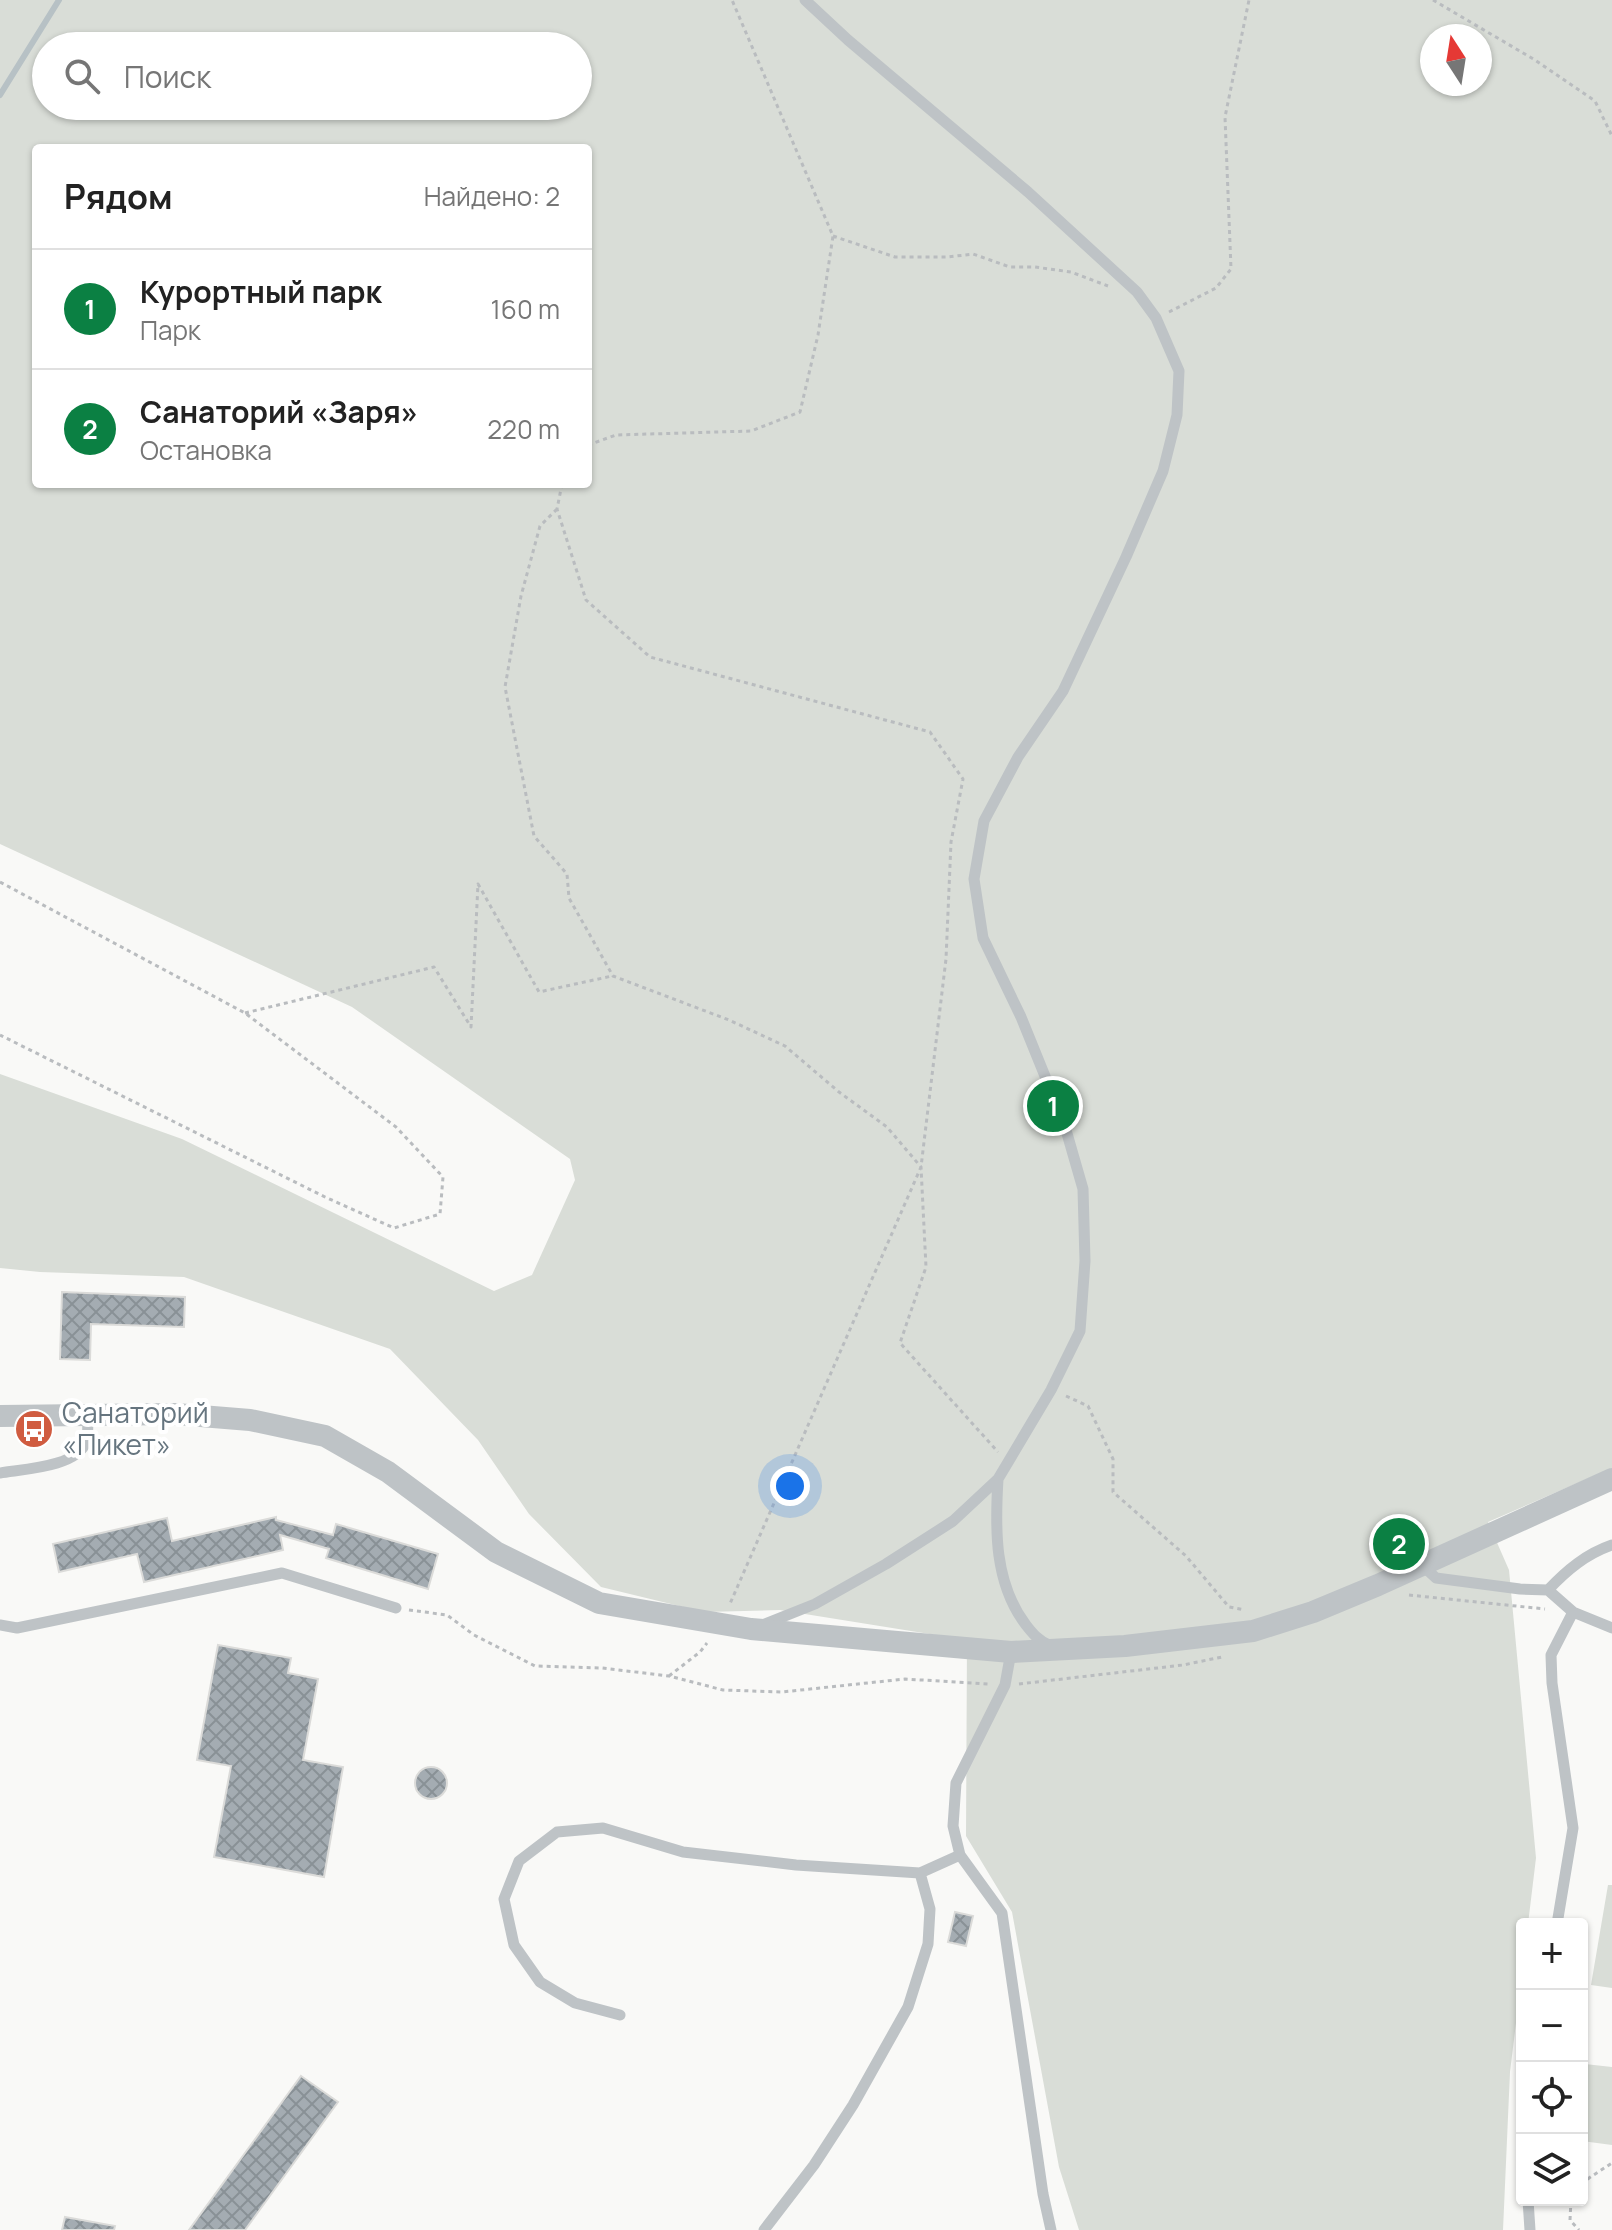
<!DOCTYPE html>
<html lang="ru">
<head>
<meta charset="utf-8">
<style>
	:root { --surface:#fff; --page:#f2f2f2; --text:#222; --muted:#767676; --line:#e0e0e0; --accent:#0b8043 }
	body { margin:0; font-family:Manrope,sans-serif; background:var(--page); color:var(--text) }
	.controls { position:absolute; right:24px; bottom:24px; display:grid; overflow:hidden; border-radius:8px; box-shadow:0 2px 6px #0004 }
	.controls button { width:72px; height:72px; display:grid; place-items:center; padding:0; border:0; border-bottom:2px solid var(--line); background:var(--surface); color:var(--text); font:40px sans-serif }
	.compass { position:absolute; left:1420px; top:24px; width:72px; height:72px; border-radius:50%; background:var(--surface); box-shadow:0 2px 6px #0004; rotate:348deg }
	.you { position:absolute; left:790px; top:1486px; width:28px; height:28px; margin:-20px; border:6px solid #fff; border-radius:50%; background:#1a73e8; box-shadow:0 0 0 12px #1a73e833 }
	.badge { display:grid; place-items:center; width:52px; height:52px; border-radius:50%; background:var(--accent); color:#fff; font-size:26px; font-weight:700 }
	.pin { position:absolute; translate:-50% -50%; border:4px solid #fff; box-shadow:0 2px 8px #0006 }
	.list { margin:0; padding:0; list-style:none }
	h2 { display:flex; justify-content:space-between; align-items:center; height:104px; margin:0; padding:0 32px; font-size:34px }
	h2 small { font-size:26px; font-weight:400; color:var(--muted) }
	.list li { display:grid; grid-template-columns:52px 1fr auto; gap:24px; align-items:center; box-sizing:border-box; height:120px; padding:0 32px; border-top:2px solid var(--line) }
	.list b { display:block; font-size:30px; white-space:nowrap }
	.list p { margin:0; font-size:26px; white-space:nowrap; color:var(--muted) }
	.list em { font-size:26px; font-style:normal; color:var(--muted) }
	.icon { flex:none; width:44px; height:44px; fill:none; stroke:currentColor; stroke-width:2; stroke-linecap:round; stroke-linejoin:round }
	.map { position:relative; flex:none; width:1612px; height:2230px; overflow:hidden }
	.search { position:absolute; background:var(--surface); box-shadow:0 2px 6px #0004; left:32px; top:32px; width:560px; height:88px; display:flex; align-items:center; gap:20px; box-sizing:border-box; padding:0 28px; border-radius:44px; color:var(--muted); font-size:30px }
	.panel { position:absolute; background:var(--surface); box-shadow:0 2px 6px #0004; left:32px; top:144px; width:560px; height:344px; border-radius:8px }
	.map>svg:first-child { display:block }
</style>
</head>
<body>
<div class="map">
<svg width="1612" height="2230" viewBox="0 0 1612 2230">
	<defs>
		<pattern id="building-cross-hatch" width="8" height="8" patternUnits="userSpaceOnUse" patternTransform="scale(2)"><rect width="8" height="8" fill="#a4acb2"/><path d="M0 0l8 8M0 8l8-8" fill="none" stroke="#899196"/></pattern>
	</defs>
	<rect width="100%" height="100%" fill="#f9f9f7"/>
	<path fill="#d9ddd7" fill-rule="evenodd" d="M0,0h1612v1468l-124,54 21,48 27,288 -8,66h-6v50l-12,98 -7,158h-424l-20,-63 -47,-255 -46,-76 1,-196 -187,-30 -76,2 -103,-25 -72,-73 -51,-74 -88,-91 -206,-72 -144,-5 -40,-4v-194l182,65 312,152 38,-16 43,-95 -5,-21 -218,-152 -352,-163zM1432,36h48v48h-48zM46,46h532v60h-532zM36,148h552v336h-552z
		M1608,1885h4v103l-21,-3z
		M1585,2064l27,3v78l-30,-4v-53z"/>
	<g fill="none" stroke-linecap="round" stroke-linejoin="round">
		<path stroke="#b7c1c5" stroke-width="6" d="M0,95l59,-95"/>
	</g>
	<path fill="url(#building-cross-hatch)" stroke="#dbdbd9" stroke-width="2" d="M62,1292l123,5 -1,30 -93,-3 -1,36 -30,-1z
		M276,1517v3l57,15 3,-11 102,30 -10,35 -102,-31 3,-9 -49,-14 3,15 -139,32 -7,-28 -78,18 -6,-28 114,-26 5,23z
		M218,1645l73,13 -3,15 30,6 -15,81 40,7 -19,110 -110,-20 17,-91 -34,-6z
		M415 1783a16 16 0 1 1 32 0a16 16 0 1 1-32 0Z
		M955,1912l18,4 -7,30 -18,-4z
		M301,2076l37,26 -93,128h-56z
		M65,2217l50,9 -1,4h-52z"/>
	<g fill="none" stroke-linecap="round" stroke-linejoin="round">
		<path stroke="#b9bcbf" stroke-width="3" stroke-dasharray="4 4" stroke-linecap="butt" d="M1433,0l102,60 60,41 17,35
			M833,236l62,21h53l25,-3 37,13h25l36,5 37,14
			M1169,312l47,-24 15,-19 -6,-152 24,-117
			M588,445l28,-10 135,-4 49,-19 18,-77 15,-99 -101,-236
			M562,484l-5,25 29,91 64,57 280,75 33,47 -12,63 -5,117 -25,208 -192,439
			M557,509l-17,17 -19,70 -16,91 29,149 33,38 2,24 44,78 116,44 56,26 54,46 48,35 34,40 5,100 -26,76 98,109
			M0,882l245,131 151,114 47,50 -3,37 -46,14 -69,-31 -325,-162
			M245,1013l189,-46 37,60 7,-143 61,108 73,-16
			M1066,1396l22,10 25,53v33l73,64 43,51 16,3
			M1409,1595l136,14
			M409,1610l38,5 27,20 61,31 67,2 67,8 54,14 59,2 123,-13 83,5
			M669,1676l31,-24 7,-9
			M1019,1684l164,-19 39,-8
			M1582,2185l7,-7 23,-15
			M1571,2200l-1,20 9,10"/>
		<path stroke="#bec3c6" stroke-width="11" d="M0,1473c23,-4 77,-6 86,-31 3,-7 1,-18 2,-26
			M998,1479c-3,50 -4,104 28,146 7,9 12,15 23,20
			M1423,1566l13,12 84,11 28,1 25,22 39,16
			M1548,1590c19,-20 38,-36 64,-45
			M0,1625l17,3 265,-55 114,35
			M760,1626l55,-22 71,-40 67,-43 45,-42 53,-89 29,-59 5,-70 -2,-72 -19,-66 -43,-106 -38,-79 -9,-59 10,-58 34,-64 45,-66 63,-134 37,-86 14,-56 2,-44 -23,-53 -19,-26 -109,-100 -180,-152 -43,-40
			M1011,1652l-6,33 -49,98 -3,43 7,29 42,58 41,281 8,36
			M1557,1924l16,-96 -21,-145 -1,-28 22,-43
			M620,2015l-45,-12 -35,-21 -26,-37 -10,-46 15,-38 38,-29 46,-4 80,24 113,13 124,8 40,-18
			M1528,2200l2,30
			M764,2230l50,-65 39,-60 55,-98 20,-63 2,-35 -10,-36"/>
		<path stroke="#bec3c6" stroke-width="22" d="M0,1416l176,-2 74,6 75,16 63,36 108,80 103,51 152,26 260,23 114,-6 128,-15 60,-19 65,-27 234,-106"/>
	</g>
	<defs>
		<g id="bus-disc" transform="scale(2)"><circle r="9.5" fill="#d05c40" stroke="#fff"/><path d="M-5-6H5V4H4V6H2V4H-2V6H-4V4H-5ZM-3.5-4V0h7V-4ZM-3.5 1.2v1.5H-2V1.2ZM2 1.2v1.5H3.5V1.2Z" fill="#fff"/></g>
	</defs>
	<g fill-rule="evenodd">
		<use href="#bus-disc" x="34" y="1429"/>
	</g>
	<g text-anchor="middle" stroke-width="8" stroke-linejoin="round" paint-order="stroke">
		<g font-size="28" fill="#66757f" stroke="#fff" text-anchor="start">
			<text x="62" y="1423">Санаторий<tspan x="62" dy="32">«Пикет»</tspan></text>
		</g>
	</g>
</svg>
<div class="controls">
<button>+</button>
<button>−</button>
<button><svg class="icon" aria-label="locate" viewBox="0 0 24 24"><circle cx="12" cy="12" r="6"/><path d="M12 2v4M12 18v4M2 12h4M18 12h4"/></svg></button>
<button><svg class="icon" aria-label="layers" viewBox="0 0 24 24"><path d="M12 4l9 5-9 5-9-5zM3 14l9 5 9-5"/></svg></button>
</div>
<svg class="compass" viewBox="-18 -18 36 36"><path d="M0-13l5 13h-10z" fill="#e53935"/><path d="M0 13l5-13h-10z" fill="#767676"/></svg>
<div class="you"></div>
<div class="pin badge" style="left:1053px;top:1106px">1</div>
<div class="pin badge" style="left:1399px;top:1544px">2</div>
<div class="search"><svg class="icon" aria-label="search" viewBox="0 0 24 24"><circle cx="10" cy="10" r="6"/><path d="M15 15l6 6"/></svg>Поиск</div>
<section class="panel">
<h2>Рядом<small>Найдено: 2</small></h2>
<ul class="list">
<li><span class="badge">1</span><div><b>Курортный парк</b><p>Парк</p></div><em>160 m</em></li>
<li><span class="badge">2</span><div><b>Санаторий «Заря»</b><p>Остановка</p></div><em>220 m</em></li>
</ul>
</section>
</div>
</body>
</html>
